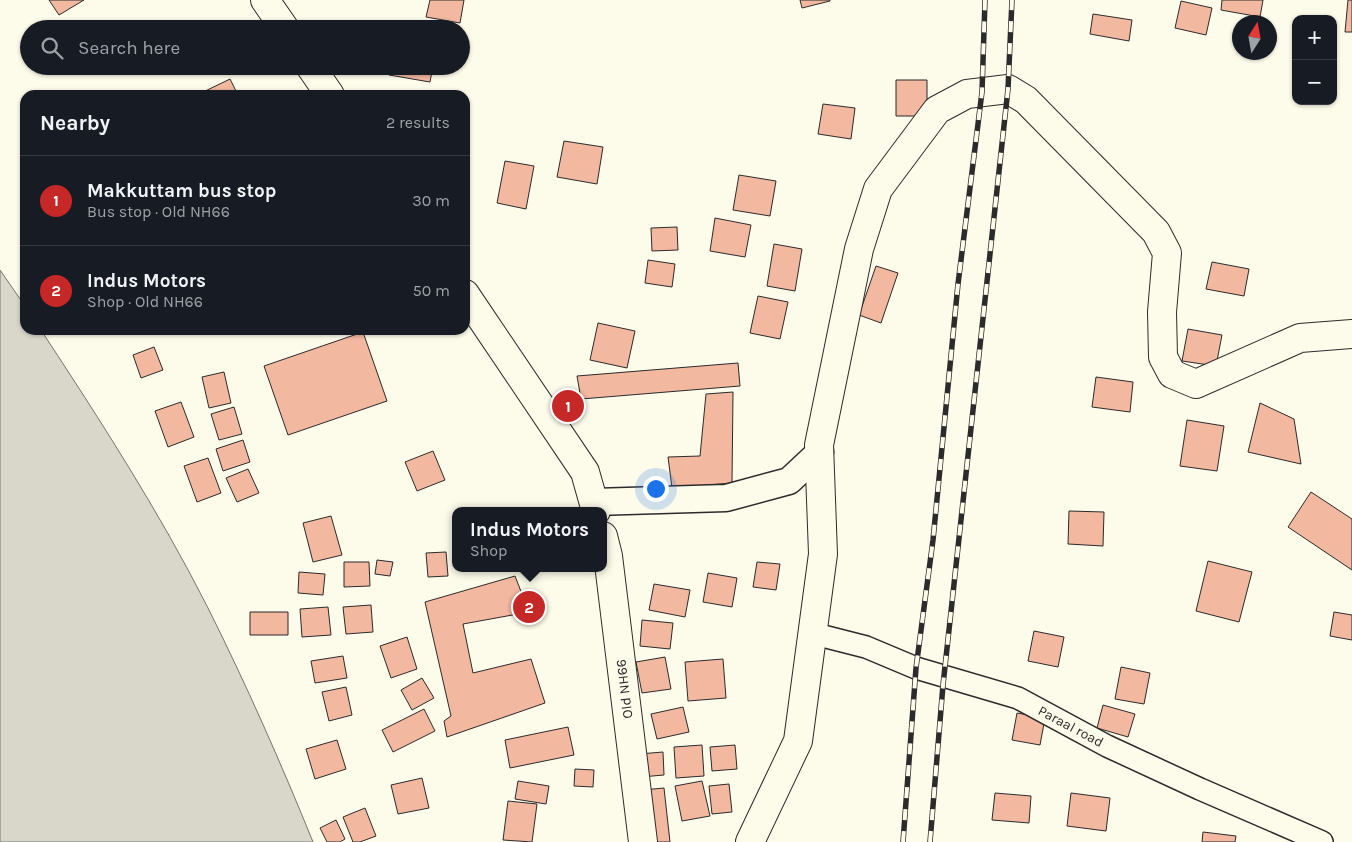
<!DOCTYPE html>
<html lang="en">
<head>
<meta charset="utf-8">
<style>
	:root { --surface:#171b24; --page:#20242c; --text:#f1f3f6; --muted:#9ea1a6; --line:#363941; --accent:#c62828 }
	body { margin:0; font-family:Karla,sans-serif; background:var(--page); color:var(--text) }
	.controls { position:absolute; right:15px; top:15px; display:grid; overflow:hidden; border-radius:10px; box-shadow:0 1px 4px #0004 }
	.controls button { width:45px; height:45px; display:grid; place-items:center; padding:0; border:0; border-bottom:1px solid var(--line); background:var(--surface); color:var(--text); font:25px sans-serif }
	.compass { position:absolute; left:1232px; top:15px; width:45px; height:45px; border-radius:50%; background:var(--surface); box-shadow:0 1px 4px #0004; rotate:11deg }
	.you { position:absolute; left:655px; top:488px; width:18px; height:18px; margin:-12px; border:4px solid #fff; border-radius:50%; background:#1a73e8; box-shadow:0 0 0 8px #1a73e833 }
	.badge { display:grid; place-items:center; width:32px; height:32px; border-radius:50%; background:var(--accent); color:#fff; font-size:16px; font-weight:700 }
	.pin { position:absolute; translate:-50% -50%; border:2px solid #fff; box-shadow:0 1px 5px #0006 }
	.popup { position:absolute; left:452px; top:507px; width:155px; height:65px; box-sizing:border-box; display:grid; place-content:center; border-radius:10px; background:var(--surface); filter:drop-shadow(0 1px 4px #0005); font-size:16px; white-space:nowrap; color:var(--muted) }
	.popup b { font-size:19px; color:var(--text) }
	.popup::after { content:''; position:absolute; left:50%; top:100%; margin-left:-10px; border:10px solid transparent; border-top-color:var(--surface) }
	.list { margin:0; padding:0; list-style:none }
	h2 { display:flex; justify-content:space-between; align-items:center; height:65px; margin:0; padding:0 20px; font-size:21px }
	h2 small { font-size:16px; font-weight:400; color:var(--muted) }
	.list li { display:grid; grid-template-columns:32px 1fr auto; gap:15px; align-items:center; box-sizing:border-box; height:90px; padding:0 20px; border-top:1px solid var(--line) }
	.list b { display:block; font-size:19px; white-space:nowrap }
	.list p { margin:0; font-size:16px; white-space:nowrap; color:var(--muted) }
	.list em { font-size:16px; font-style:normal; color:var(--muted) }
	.icon { flex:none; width:28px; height:28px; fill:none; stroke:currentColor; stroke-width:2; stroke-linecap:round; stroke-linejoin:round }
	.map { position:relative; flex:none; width:1352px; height:842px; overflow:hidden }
	.search { position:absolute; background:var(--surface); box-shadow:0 1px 4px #0004; left:20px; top:20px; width:450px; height:55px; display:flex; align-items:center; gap:12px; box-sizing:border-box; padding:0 18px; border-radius:28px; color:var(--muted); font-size:19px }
	.panel { position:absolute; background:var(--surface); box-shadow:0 1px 4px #0004; left:20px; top:90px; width:450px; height:245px; border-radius:15px }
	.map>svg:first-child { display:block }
</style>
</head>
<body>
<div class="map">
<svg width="1352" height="842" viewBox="0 0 1352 842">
	<rect width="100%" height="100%" fill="#fdfbea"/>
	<path fill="#d8d7c9" stroke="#74746e" d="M0,270l25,36v24h16c59,90 118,181 167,278 38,76 73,155 105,234h-313z"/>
	<path fill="#f2b8a0" stroke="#2b2b2b" d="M49,0h35l-25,15z
		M430,0h34l-4,23 -34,-6z
		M800,0h30v1l-28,7z
		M1222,0h41l-3,17 -39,-7z
		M1348,0h4v32h-7z
		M1181,1l31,7 -6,27 -31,-7z
		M1093,14l39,6 -3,21 -39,-7z
		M391,66h42l-3,16 -41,-7z
		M230,79l8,16h-39v-1z
		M896,80h31v36h-31z
		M823,104l32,4 -4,31 -33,-5z
		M564,141l39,6 -6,37 -40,-7z
		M505,161l29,5 -8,43 -29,-6z
		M739,175l37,6 -6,35 -37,-6z
		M715,218l36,7 -6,32 -35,-6z
		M677,227l1,23 -26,1 -1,-23z
		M774,244l28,5 -7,42 -28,-5z
		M648,260l27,4 -3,23 -27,-4z
		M1212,262l37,7 -5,27 -38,-7z
		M876,266l22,7 -17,50 -22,-8z
		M758,296l30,6 -8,37 -30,-6z
		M598,323l37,8 -8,37 -37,-8z
		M1188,329l34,6 -6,31 -34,-5z
		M363,332l24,69 -99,34 -24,-69z
		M154,347l9,23 -22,8 -8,-23z
		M738,363l2,23 -159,13 -4,-23z
		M224,372l7,31 -22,5 -7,-31z
		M1096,377l37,5 -3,30 -38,-5z
		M733,392l-1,91 -60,5 -4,-31 32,-1 6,-62z
		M181,402l13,35 -26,10 -13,-36z
		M1260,403l34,16 7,45 -53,-12z
		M234,407l8,27 -23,6 -8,-26z
		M1187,420l37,6 -7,45 -37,-5z
		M243,440l7,22 -27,9 -7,-22z
		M433,451l12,29 -28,11 -12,-29z
		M208,458l13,35 -24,9 -13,-36z
		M248,469l11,24 -22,9 -11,-24z
		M1311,492l41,27v51l-64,-43z
		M1069,511l35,1 -1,34 -35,-2z
		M331,516l11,39 -29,7 -10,-39z
		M446,552l2,24 -20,1 -2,-24z
		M377,560l16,2 -3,14 -15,-2z
		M1208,561l44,11 -13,50 -43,-11z
		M344,562h25l1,24 -26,1z
		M757,562l23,2 -4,26 -23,-3z
		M299,572l26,2 -2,21 -25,-2z
		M708,573l29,5 -5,29 -29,-5z
		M515,576l14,36 -66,12 10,49 58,-14 14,44 -98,34 -3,-16 7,-5 -26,-114z
		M654,584l36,6 -5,27 -36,-7z
		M371,605l2,27 -27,2 -3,-27z
		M328,607l3,28 -29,2 -2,-28z
		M250,612h38v23h-38z
		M1334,612l18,3v25l-22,-4z
		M642,620l31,3 -3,26 -30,-3z
		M1034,631l30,6 -6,30 -30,-6z
		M407,637l10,32 -26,9 -11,-32z
		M343,656l4,22 -32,5 -4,-22z
		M665,657l6,32 -29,4 -6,-31z
		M723,659l3,39 -38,3 -3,-39z
		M1121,667l29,6 -6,31 -29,-5z
		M422,678l12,20 -22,12 -11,-20z
		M346,687l6,28 -23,6 -7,-29z
		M1103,705l32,9 -7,23 -31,-9z
		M683,707l6,25 -32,7 -6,-25z
		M424,709l11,22 -42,21 -11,-22z
		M1017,713l28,5 -5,27 -28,-5z
		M568,727l6,28 -64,13 -5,-28z
		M337,740l9,29 -31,10 -9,-30z
		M702,745l2,31 -28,2 -2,-31z
		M735,745l2,24 -25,2 -2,-24z
		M663,752l1,23 -23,2 -2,-23z
		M575,769l19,1 -1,17 -19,-1z
		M422,778l7,30 -31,6 -7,-29z
		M518,781l31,5 -3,18 -31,-5z
		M702,781l8,35 -28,5 -7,-35z
		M729,784l3,28 -20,2 -3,-28z
		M664,788l6,54h-23l-5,-52z
		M995,793l36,3 -2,27 -37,-3z
		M1071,793l39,5 -4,33 -39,-5z
		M508,801l29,3 -5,38 -29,-2z
		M365,808l11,28 -16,6h-7l-10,-25z
		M336,820l9,19 -5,3h-13l-7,-14z
		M1203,832l33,4 -1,6h-33z"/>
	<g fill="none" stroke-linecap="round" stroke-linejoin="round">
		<g stroke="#2b2b2b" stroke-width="24">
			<path id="minor" d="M811,633l55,14 50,21 102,30 89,48 93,43 122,53"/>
		</g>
		<g stroke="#2b2b2b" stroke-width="29">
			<path id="tertiary" d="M594,502l132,-4 63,-17 31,-29"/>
		</g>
		<g stroke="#2b2b2b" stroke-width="30">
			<path id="secondary" d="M750,842l48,-101 25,-187 -4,-109 40,-196 19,-60 59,-79 30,-16 41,-5 18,11 130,132 11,21 -5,59 1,45 9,17 24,10 104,-46 52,-4"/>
		</g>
		<g stroke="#2b2b2b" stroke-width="30">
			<path id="primary" d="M265,0l20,29
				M310,66l20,29
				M465,294l120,178 11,39
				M603,536l5,20 35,286"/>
		</g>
		<use href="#minor" stroke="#fdfbea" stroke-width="21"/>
		<use href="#tertiary" stroke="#fdfbea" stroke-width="26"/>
		<use href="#secondary" stroke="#fdfbea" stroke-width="28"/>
		<use href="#primary" stroke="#fdfbea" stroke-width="28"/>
		<g stroke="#2b2b2b" stroke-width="5.5">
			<path id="rail" d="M903,842l13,-174 17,-128 25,-256 24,-192 3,-92
				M930,842l13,-157 65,-596 4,-89"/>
		</g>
		<use href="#rail" stroke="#fdfbea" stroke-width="4" stroke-dasharray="11" stroke-linecap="butt"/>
	</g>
	<g text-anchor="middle" stroke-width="4" stroke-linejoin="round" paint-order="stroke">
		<g font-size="14" fill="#2b2b2b" stroke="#fdfbea">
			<text transform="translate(624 689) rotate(-97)" y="5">Old NH66</text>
			<text transform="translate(1071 726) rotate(28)" y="5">Paraal road</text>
		</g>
	</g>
</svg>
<div class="controls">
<button>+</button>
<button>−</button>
</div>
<svg class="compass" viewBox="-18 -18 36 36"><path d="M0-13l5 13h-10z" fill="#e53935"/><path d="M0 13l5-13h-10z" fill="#9ea1a6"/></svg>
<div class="you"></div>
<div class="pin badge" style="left:568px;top:406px">1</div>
<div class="pin badge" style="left:529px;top:607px">2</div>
<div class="popup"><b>Indus Motors</b>Shop</div>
<div class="search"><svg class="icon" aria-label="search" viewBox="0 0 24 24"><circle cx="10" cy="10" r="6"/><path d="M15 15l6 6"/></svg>Search here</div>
<section class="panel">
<h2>Nearby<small>2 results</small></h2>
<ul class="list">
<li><span class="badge">1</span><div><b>Makkuttam bus stop</b><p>Bus stop · Old NH66</p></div><em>30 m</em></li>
<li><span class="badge">2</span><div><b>Indus Motors</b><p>Shop · Old NH66</p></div><em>50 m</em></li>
</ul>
</section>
</div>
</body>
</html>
